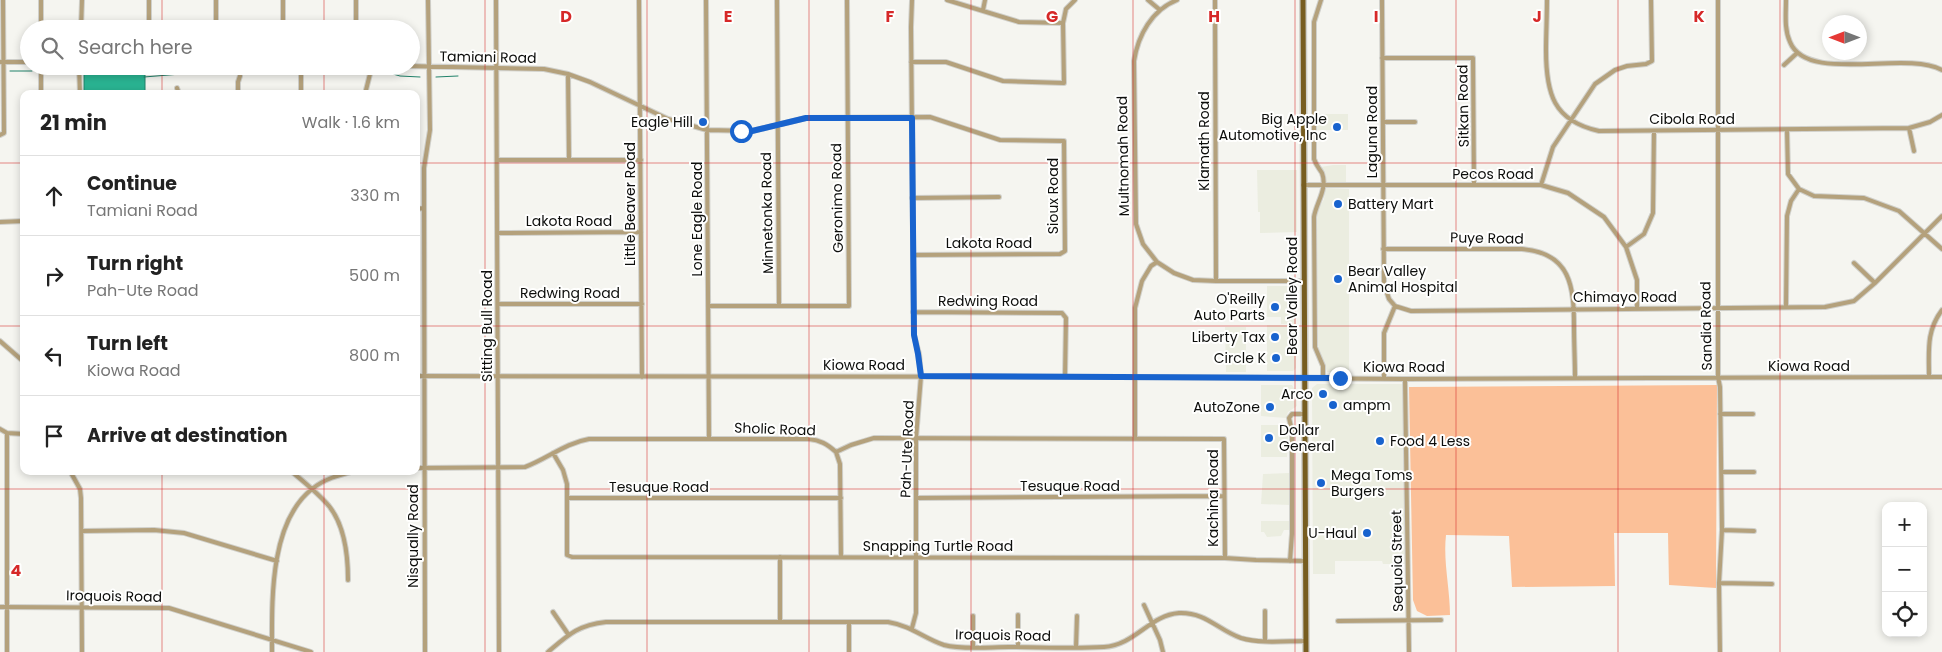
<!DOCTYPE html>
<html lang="en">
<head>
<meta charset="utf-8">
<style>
	:root { --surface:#fff; --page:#f2f2f2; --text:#222; --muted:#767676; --line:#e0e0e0 }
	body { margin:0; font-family:Poppins,sans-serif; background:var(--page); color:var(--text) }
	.controls { position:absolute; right:15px; bottom:15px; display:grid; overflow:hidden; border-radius:10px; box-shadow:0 2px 8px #0003 }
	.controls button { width:45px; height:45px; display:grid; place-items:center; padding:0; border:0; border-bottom:1px solid var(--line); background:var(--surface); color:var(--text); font:25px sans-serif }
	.compass { position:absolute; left:1822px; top:15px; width:45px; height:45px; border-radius:50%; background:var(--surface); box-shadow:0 2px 8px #0003; rotate:270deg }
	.stop { position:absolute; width:15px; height:15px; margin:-11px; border:4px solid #1863ce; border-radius:50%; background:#fff }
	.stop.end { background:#1863ce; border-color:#fff; box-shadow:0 1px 5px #0008 }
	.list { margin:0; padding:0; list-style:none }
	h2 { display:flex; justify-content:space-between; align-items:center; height:65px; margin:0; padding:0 20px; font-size:21px }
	h2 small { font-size:16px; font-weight:400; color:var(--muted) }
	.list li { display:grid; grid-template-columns:32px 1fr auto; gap:15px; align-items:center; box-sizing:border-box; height:80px; padding:0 20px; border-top:1px solid var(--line) }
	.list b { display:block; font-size:19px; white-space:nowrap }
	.list p { margin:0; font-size:16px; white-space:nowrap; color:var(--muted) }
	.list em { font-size:16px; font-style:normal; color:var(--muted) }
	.icon { flex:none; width:28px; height:28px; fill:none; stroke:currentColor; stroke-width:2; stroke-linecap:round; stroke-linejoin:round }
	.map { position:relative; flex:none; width:1942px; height:652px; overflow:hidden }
	.search { position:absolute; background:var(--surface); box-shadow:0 2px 8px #0003; left:20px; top:20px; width:400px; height:55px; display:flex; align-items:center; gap:12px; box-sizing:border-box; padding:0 18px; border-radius:28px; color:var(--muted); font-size:19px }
	.panel { position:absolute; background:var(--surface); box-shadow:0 2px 8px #0003; left:20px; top:90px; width:400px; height:385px; border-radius:10px }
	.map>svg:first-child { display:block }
</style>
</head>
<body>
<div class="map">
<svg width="1942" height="652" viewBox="0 0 1942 652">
	<rect width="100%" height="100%" fill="#f5f5f0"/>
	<path fill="#ebede0" d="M1317,114h31v16h-31z
		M1333,165h13v18l-20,-1 -1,-8 -4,-7z
		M1257,170h40v62l-37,1v-21h-2z
		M1325,188l24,1v183h-22l-9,-26 -1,-129 1,-7 6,-11z
		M1267,286h24l4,1 1,37h-15v-7h-14z
		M1267,325h29v43l-3,3h-26z
		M1225,327h21v45h-20z
		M1317,384h86l2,180h-22l-1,-3h-47v13h-22l-1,-186z
		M1261,385h31l4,6 1,15 -9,6 -2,6 -25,-2z
		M1261,425h25l2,11 -1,21h-26z
		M1289,473l1,32 -29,-1 2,-30z
		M1261,521h29v9h-6l-3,6 -14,1 -3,-5h-3z"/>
	<path fill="#fbc098" d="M1717,385l-1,203 -47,-3 -1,-52h-54l1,53 -103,1 -3,-51 -63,-1c-3,27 4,53 4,80l-23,1 -10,-5 -4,-11 -4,-213z"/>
	<path fill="#2ab492" stroke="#21826a" d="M88,67h31l26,3v24h-61v-24z"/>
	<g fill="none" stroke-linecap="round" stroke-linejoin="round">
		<path stroke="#21826a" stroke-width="1" d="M379,70l21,6 20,1
			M10,71h22
			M51,71h22
			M144,77l49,-4 25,-7
			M436,77l22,-1"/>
		<g stroke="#d0d0cb" stroke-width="6">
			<path id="minor" d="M41,0v29
				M356,0v29
				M496,0l3,652
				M639,0l3,377
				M706,0l3,439
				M777,0l2,306
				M947,0l72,22 44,1
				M1148,0l12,10
				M1177,0c-25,10 -39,35 -43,61l2,163 7,20 14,18 17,11 19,7 23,1h87
				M1215,0l1,281
				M1321,0l-7,22v137c2,6 5,9 8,14 6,16 -6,30 -8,44l1,130 8,19v12
				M1382,0l2,284 5,15 6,7 -11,27v46
				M1547,0c0,17 -1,34 -1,50 0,43 7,71 53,81l310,-3 21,-6 12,-7
				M1718,0v377l2,10 2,143 -3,53 1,69
				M1786,0c0,14 -2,29 4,42 17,42 114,8 152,28
				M983,10l2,-10
				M81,29l1,-29
				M149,29v-29
				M216,29v-29
				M283,29v-29
				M1382,58h91l1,127
				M0,62h29
				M911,62h35l57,19 61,2 -1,-60 3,-14 9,-9
				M1784,65l12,-11
				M41,66v28
				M79,66l1,28
				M406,66l138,3 24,5 22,8 78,37 39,11 45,1 54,-13 124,-1 70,23 64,1 1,110 -5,3 -147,1
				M568,74l1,86
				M177,88l2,6
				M238,94v-12l2,-6
				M301,94v-23
				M365,94l7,-28
				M1383,122h32
				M1909,128l5,23
				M1787,130l1,44 11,15 15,7 50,2 35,13 43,38
				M0,135l4,-2 -1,-133
				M497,160h144
				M1303,185h238l27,8 36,24 22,30 11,33v28
				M1541,185l12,-38 42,-63 20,-14 12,-4 19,-2 6,-3 -1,-61
				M912,198l87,-1
				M416,209l8,-1
				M0,222l24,-1
				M497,233l144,-1
				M1626,247l18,-13 9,-21 1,-82
				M1383,249h139c49,4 52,38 52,78 0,17 1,34 1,50
				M1854,263l21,20
				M498,304h144
				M708,306h141l-2,-306
				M1395,306l16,5 414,-4 29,-6 21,-18 67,-67
				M1786,306l1,-90 4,-15 8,-12
				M913,312l149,1 4,5 -1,59
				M0,341l24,21
				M416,376l720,1 269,2 537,-2
				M1929,377c0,-26 -3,-46 13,-67
				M1405,379l4,273
				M1720,414h33
				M0,429l7,4 17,1
				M7,433v219
				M1135,438v-130l7,-27 9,-15 6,-4
				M836,452l4,12 1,93
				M553,453l10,17 4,14v71l5,2 653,1 31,2 49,1
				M416,468l109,-1c22,-8 40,-24 64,-28h220c11,1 18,5 27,13l15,-7 23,-7 350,1 1,119
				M70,471l10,18 1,9 1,154
				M291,471c13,11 27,22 38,35 16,20 19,48 19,74
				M1722,472h32
				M567,498h274
				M916,498l308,-2
				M1722,530l32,1
				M82,531l72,-1 30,3 93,28
				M1290,561l2,-27v-103l-3,-13 3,-4h12
				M1719,583l53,1
				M1144,605l16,35 3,12
				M0,607l169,1 142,44
				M1265,611v30
				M553,612l15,22
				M1018,615v32
				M973,616v31
				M1338,621l103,-1
				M780,622v-65
				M849,622v30
				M912,628l4,-15v-175l5,-62 -2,-22 -5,-19 -3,-308 1,-27
				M1076,647l1,-31
				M272,652c0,-50 -3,-129 40,-163 12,-10 27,-14 42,-18
				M425,652l-1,-484 6,-38 -2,-130
				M548,652c20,-17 30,-27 58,-30h282c24,4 35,16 56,23 18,5 46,2 65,2 31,0 64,2 95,0 31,-2 46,-32 75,-34 27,-1 39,17 62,25 20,6 45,3 65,3"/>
		</g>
		<g stroke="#d0d0cb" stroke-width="8">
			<path id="major" d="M1303,0l3,652"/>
		</g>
		<use href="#minor" stroke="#b4a17c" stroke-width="4"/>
		<use href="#major" stroke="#775d20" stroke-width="5"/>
	</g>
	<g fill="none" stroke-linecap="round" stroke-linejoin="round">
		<path stroke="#1863ce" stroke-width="6" d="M741,131h11l54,-13h106l2,217 4,19 3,22 419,2"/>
	</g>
	<path fill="none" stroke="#d62828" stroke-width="1" stroke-opacity="0.55" d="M162,0v29M324,0v29M485,0v652M647,0v652M809,0v652M971,0v652M1133,0v652M1295,0v652M1456,0v652M1618,0v652M1780,0v652M162,66v28M324,66v28M0,163h24M416,163h1526M0,326h24M416,326h1526M162,471v181M324,471v181M0,489h1942"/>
	<g fill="#1863ce" stroke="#fffffe" stroke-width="2">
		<circle cx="703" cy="122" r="5"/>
		<circle cx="1337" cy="127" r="5"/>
		<circle cx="1338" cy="204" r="5"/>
		<circle cx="1338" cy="279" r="5"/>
		<circle cx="1275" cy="307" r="5"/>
		<circle cx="1275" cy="337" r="5"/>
		<circle cx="1276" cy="358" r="5"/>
		<circle cx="1323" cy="394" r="5"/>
		<circle cx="1333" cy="405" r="5"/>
		<circle cx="1270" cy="407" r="5"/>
		<circle cx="1269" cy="438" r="5"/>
		<circle cx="1380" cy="441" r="5"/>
		<circle cx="1321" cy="483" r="5"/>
		<circle cx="1367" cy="533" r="5"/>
	</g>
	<g text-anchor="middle" stroke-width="4" stroke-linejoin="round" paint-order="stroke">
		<g font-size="14" fill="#0c0d0b" stroke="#fffffe">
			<text transform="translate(488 57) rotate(1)" y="5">Tamiani Road</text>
			<text transform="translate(1463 106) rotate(-91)" y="5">Sitkan Road</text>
			<text x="1692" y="124">Cibola Road</text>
			<text transform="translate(1372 132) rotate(-90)" y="5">Laguna Road</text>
			<text transform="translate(1204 141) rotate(-90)" y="5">Klamath Road</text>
			<text transform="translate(1123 156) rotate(-91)" y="5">Multnomah Road</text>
			<text x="1493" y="179">Pecos Road</text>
			<text transform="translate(1053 196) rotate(-90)" y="5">Sioux Road</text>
			<text transform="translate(837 198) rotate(-91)" y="5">Geronimo Road</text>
			<text transform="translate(630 204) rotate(-90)" y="5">Little Beaver Road</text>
			<text transform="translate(767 213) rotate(-91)" y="5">Minnetonka Road</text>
			<text transform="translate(697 219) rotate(-90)" y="5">Lone Eagle Road</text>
			<text x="569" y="226">Lakota Road</text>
			<text transform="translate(1487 238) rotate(1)" y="5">Puye Road</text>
			<text x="989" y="248">Lakota Road</text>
			<text x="570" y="298">Redwing Road</text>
			<text transform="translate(1292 296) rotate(-90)" y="5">Bear Valley Road</text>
			<text x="1625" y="302">Chimayo Road</text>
			<text x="988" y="306">Redwing Road</text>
			<text transform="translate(487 326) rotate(-90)" y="5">Sitting Bull Road</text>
			<text transform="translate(1706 326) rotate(-91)" y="5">Sandia Road</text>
			<text x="864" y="370">Kiowa Road</text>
			<text x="1809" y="371">Kiowa Road</text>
			<text x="1404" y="372">Kiowa Road</text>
			<text transform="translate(775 429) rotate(2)" y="5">Sholic Road</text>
			<text transform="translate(907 449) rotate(-88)" y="5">Pah-Ute Road</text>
			<text x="1070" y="491">Tesuque Road</text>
			<text x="659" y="492">Tesuque Road</text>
			<text transform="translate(1213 498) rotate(-90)" y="5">Kachina Road</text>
			<text transform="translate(413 536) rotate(-90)" y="5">Nisqually Road</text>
			<text x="938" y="551">Snapping Turtle Road</text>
			<text transform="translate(1397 561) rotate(-91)" y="5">Sequoia Street</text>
			<text transform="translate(114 596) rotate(1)" y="5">Iroquois Road</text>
			<text transform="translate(1003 635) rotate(1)" y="5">Iroquois Road</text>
		</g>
		<g font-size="14" fill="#0c0d0b" stroke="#fffffe" text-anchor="end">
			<text x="1327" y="124">Big Apple<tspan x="1327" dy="16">Automotive, Inc</tspan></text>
			<text x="693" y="127">Eagle Hill</text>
			<text x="1348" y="209" text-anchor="start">Battery Mart</text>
			<text x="1348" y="276" text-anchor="start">Bear Valley<tspan x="1348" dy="16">Animal Hospital</tspan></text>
			<text x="1265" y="304">O'Reilly<tspan x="1265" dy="16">Auto Parts</tspan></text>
			<text x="1265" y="342">Liberty Tax</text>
			<text x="1266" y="363">Circle K</text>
			<text x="1313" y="399">Arco</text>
			<text x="1343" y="410" text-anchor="start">ampm</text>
			<text x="1260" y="412">AutoZone</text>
			<text x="1279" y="435" text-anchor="start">Dollar<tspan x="1279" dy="16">General</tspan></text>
			<text x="1390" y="446" text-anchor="start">Food 4 Less</text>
			<text x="1331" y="480" text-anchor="start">Mega Toms<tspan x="1331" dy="16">Burgers</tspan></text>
			<text x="1357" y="538">U-Haul</text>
		</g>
	</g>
	<g font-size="16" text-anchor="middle" font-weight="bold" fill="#d62828" stroke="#fffffe" stroke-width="4" stroke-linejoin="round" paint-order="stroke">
		<text x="566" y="22">D</text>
		<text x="728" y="22">E</text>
		<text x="890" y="22">F</text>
		<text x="1052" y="22">G</text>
		<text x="1214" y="22">H</text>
		<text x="1376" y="22">I</text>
		<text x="1537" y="22">J</text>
		<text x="1699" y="22">K</text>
		<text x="16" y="576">4</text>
	</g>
</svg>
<div class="controls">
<button>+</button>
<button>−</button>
<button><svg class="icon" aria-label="locate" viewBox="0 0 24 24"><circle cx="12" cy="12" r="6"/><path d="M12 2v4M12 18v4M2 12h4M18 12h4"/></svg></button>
</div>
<svg class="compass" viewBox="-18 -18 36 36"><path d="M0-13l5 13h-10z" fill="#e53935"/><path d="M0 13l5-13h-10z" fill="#767676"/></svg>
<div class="stop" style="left:741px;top:131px"></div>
<div class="stop end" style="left:1340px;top:378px"></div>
<div class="search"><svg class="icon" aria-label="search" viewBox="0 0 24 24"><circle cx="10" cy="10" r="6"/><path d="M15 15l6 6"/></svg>Search here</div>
<section class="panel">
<h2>21 min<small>Walk · 1.6 km</small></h2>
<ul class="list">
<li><svg class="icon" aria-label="ahead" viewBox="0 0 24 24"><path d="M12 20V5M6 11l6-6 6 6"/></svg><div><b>Continue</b><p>Tamiani Road</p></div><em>330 m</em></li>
<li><svg class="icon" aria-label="right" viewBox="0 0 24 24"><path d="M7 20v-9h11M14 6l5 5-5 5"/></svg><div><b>Turn right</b><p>Pah-Ute Road</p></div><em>500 m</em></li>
<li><svg class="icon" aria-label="left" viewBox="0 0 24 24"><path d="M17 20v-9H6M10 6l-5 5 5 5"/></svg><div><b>Turn left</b><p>Kiowa Road</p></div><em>800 m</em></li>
<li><svg class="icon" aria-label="arrive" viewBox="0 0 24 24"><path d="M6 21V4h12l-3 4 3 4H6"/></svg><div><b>Arrive at destination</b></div></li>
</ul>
</section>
</div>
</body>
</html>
